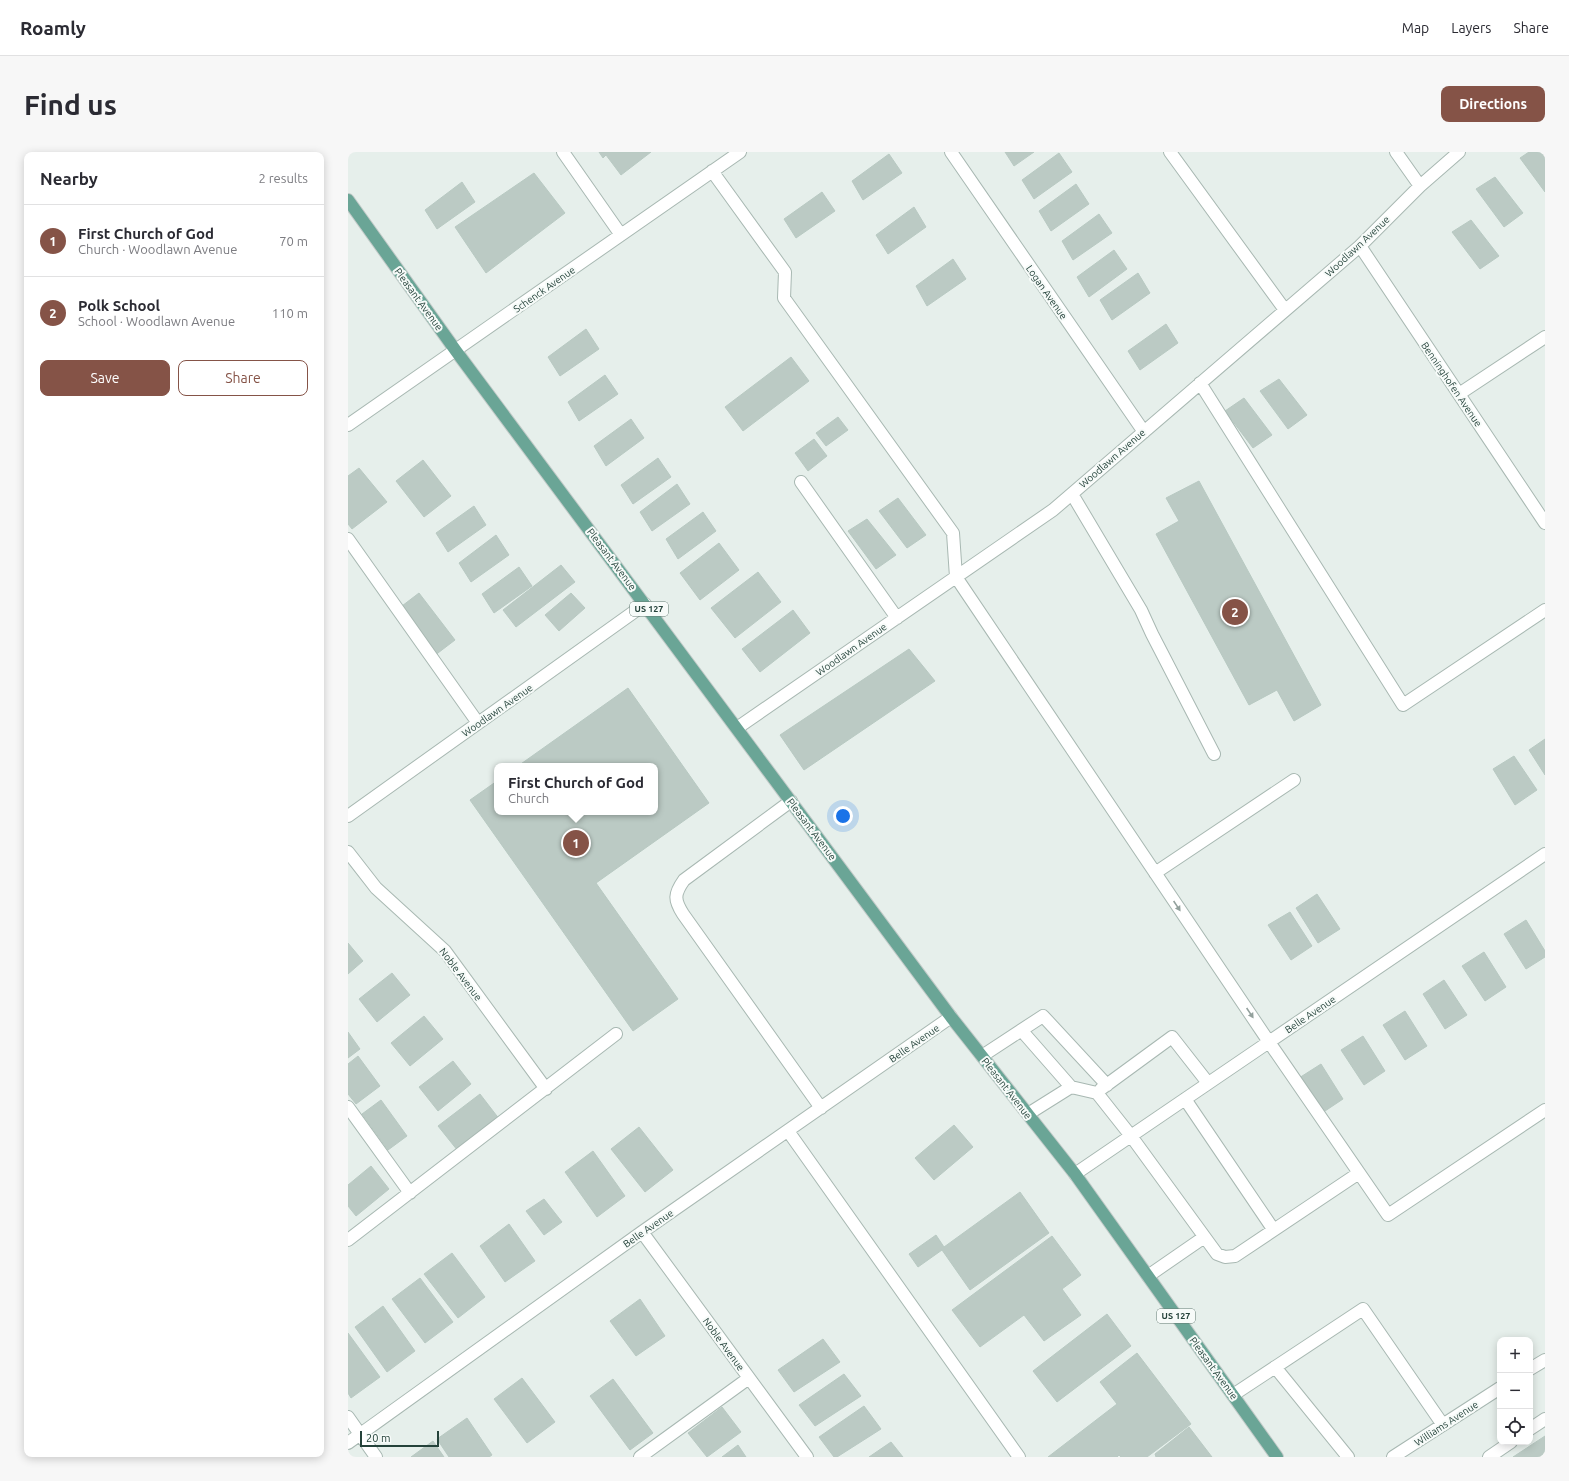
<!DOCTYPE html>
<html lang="en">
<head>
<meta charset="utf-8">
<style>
	:root { --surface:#fff; --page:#f7f7f7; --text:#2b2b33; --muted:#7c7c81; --line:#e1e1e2; --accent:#855347 }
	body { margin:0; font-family:Ubuntu,sans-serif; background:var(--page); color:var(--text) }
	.controls { position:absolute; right:12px; bottom:12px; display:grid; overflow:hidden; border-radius:8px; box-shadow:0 2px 10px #0003 }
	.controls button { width:36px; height:36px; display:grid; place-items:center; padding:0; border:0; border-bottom:1px solid var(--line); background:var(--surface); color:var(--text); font:20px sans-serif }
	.scale { position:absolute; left:12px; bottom:10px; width:79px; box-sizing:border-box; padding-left:4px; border:2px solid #24423a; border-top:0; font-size:11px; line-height:14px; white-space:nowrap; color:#24423a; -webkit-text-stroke:3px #f7fbf9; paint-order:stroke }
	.you { position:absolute; left:495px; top:664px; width:14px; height:14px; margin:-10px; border:3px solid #fff; border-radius:50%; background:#1a73e8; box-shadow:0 0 0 6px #1a73e833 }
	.badge { display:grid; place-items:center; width:26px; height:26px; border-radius:50%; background:var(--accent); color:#fff; font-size:13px; font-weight:700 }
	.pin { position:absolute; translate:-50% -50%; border:2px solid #fff; box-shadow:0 1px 4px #0006 }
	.popup { position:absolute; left:146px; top:611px; width:164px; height:52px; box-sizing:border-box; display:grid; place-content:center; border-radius:8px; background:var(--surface); filter:drop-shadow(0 1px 3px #0005); font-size:13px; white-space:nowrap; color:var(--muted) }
	.popup b { font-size:15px; color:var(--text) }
	.popup::after { content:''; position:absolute; left:50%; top:100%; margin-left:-8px; border:8px solid transparent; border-top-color:var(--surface) }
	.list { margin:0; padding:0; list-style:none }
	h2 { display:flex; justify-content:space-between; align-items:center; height:52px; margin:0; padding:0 16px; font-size:17px }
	h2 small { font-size:13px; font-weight:400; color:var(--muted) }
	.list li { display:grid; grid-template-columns:26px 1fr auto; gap:12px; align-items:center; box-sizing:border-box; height:72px; padding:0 16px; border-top:1px solid var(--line) }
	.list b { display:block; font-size:15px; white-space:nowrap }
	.list p { margin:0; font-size:13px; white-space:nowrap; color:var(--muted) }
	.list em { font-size:13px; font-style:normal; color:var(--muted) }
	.actions { display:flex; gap:8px; padding:12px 16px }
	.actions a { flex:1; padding:9px 0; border:1px solid var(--accent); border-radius:8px; text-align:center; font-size:14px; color:var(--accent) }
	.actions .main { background:var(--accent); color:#fff }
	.icon { flex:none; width:22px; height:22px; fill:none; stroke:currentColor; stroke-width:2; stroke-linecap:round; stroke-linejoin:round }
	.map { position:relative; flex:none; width:1197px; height:1305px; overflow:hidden; border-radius:8px }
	header { display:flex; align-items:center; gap:24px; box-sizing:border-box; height:56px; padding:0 20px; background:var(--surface); border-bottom:1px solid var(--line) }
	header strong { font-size:19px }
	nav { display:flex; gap:22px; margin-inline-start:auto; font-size:14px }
	.intro { display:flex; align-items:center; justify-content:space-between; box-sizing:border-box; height:96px; padding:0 24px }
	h1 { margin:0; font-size:28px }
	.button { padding:10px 18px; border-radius:8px; background:var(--accent); color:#fff; font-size:14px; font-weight:700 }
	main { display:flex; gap:24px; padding:0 24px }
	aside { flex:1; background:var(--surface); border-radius:8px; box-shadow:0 2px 10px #0003 }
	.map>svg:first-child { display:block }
</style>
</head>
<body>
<header>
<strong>Roamly</strong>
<nav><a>Map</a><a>Layers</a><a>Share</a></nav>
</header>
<div class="intro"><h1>Find us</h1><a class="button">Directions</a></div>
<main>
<aside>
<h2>Nearby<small>2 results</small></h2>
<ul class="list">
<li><span class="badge">1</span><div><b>First Church of God</b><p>Church · Woodlawn Avenue</p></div><em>70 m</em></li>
<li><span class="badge">2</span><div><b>Polk School</b><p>School · Woodlawn Avenue</p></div><em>110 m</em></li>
</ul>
<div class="actions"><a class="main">Save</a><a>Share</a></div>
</aside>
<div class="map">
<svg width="1197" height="1305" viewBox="0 0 1197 1305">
	<rect width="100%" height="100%" fill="#e6efeb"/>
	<path fill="#bbcac4" stroke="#b8c9c2" d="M251,0h52l-30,23 -15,-20 -3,3z
		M657,0h29l-20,14z
		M1181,0h15l1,2v38l-25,-34z
		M711,1l13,19 -38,27 -12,-19z
		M541,2l13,19 -39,27 -11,-19z
		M186,21l31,40 -79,60 -31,-46z
		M1147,25l28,36 -19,14 -28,-38z
		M114,30l13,20 -38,27 -12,-19z
		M728,32l13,20 -38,27 -12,-20z
		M474,40l13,19 -39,27 -12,-19z
		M566,55l12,20 -38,27 -12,-19z
		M751,62l13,19 -39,27 -11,-19z
		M1123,68l28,36 -19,13 -28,-37z
		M766,98l13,19 -38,28 -12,-20z
		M605,107l13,20 -39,27 -11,-20z
		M790,121l12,20 -38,27 -12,-20z
		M818,172l12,19 -38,27 -12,-19z
		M238,177l13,20 -39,27 -12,-19z
		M443,205l18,24 -66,50 -18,-24z
		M257,223l13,19 -39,27 -11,-19z
		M931,227l28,36 -19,14 -28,-38z
		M896,246l28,37 -19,13 -28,-37z
		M490,265l10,13 -22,16 -10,-13z
		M283,267l13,19 -38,28 -12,-20z
		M466,287l13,17 -19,15 -13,-18z
		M310,306l13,19 -38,27 -12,-19z
		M75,308l28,36 -27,21 -28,-36z
		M11,316l28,34 -35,27 -4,-5v-48z
		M851,329l122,224 -27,16 -17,-31 -28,15 -93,-171 23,-13 -13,-23z
		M329,332l13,20 -38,27 -12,-19z
		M550,346l28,37 -19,13 -28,-37z
		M126,354l12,19 -38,27 -12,-19z
		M355,360l13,19 -38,28 -12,-20z
		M519,367l29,36 -20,14 -28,-38z
		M148,383l13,20 -38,27 -12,-19z
		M371,391l20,27 -39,30 -20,-27z
		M213,413l14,17 -59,45 -13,-17z
		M171,415l13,19 -38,27 -12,-19z
		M410,420l23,30 -46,36 -24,-30z
		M71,441l36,47 -21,16 -36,-47z
		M223,441l14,15 -26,23 -14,-16z
		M445,458l17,23 -50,39 -18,-23z
		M561,497l26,32 -131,89 -24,-35z
		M280,536l81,115 -113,80 82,116 -45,32 -163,-231 27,-19v31h158v-46h-137z
		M1197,587v36l-16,-25z
		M1166,604l23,34 -22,15 -22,-36z
		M969,742l23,35 -22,14 -22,-35z
		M942,760l22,34 -21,14 -23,-35z
		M1178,768l19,31v6l-19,12 -22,-35z
		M0,791l15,18 -15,13z
		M1136,800l22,35 -21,14 -23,-35z
		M44,821l18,22 -33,27 -18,-23z
		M1096,828l23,35 -22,14 -22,-35z
		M1057,859l22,35 -22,14 -22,-35z
		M76,864l19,23 -33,27 -19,-23z
		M0,880l12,17 -12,9z
		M1015,884l22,35 -21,14 -23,-35z
		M10,904l22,30 -24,18 -8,-10v-30z
		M105,909l18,23 -33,27 -19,-24z
		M973,912l22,35 -21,14 -23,-35z
		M132,942l20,26 -42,31 -20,-25z
		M33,948l26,36 -19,14 -26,-36z
		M606,973l19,22 -39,33 -19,-22z
		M291,975l34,43 -28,22 -34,-43z
		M245,999l32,45 -28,21 -32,-45z
		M23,1014l18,23 -33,27 -8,-10v-21z
		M672,1040l29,41 -79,57 -28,-40 -24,17 -9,-13 27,-19 8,12z
		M196,1047l18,23 -18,13 -18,-24z
		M161,1072l26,37 -30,21 -25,-36z
		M704,1084l29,39 -19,14 19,26 -37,26 -20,-26 -44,32 -28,-37z
		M104,1101l33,44 -27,21 -34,-44z
		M72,1126l33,44 -28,21 -33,-44z
		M292,1147l25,37 -29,20 -26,-35z
		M35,1154l32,45 -28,21 -32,-45z
		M759,1162l24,32 -74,56 -24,-31z
		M0,1181l32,44 -29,21 -3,-5z
		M475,1187l17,23 -46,30 -16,-22z
		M789,1201l54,71 -44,33h-26l-2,-2 -2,2h-69l69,-53 -17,-22z
		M496,1222l17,22 -46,30 -16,-21z
		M174,1226l33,44 -28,21 -33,-44z
		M265,1227l40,54 -23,17 -40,-54z
		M516,1254l17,23 -44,28h-3l-15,-20z
		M374,1255l19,25 -34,25 -19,-24z
		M119,1266l25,37 -3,2h-40l-12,-18z
		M841,1275l23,30h-56l-1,-3z
		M1197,1284v21h-32z
		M85,1289l11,16h-33z
		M543,1290l12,15h-34z
		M390,1293l8,12h-24z"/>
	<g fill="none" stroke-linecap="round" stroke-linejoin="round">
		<g stroke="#a8b8b2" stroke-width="14">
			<path id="minor" d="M215,0l58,83
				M603,0l193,280
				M822,0l115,158
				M1048,0l24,34
				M364,19l73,101 -1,26 169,235 3,44 313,465 119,173 157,-105
				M1012,94l185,277
				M852,231l203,322 142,-95
				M1111,242l86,-57
				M0,273l392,-273
				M453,330l96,136
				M724,342l69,116 11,24 62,120
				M0,387l130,184
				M389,576l316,-218 307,-264 60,-60 39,-34
				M443,649l-107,79c-10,14 -10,20 -1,34l138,194
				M0,664l297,-212
				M0,700l28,36 69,63 101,138
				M807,721l139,-93
				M674,879l49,56
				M634,904l61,-40 64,69
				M753,937l71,-52 36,46
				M837,947l88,130
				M0,955l62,86
				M680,962l43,-27 26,6 34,43 86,118 8,3 10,-1 124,-83
				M440,979l231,326
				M727,1022l470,-320
				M294,1080l165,225
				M0,1088l268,-206
				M800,1124l55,-38
				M927,1215l73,90
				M1182,1217l15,-9
				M885,1243l130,-86 80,116
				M0,1265l28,40
				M1182,1277l15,-10
				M0,1291l294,-211 309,-215
				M292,1305l109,-79
				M1045,1305l107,-69
				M1141,1305l22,-15"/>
		</g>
		<g stroke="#c2cac8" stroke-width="14">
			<path id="major" d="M0,48l108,151 495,666 124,157 202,283"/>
		</g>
		<use href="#minor" stroke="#fff" stroke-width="12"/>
		<use href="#major" stroke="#6aa596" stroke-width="12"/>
	</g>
	<defs><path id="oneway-solid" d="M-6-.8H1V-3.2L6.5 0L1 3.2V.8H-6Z"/></defs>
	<g fill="#92a09c">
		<use href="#oneway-solid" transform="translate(829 754) rotate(56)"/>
		<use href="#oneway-solid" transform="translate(902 861) rotate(56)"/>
	</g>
	<g text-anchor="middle" stroke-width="4" stroke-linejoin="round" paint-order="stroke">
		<g fill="#f7fbf9" stroke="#637a73" stroke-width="1">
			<rect x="282" y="450" width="38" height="14" rx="3"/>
			<rect x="809" y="1157" width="38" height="14" rx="3"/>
		</g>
		<g font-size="9" font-weight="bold" fill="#24423a">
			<text x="301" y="460">US 127</text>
			<text x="828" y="1167">US 127</text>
		</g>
		<g font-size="10" fill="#24423a" stroke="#f7fbf9">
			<text transform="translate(1009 94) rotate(-43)" y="4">Woodlawn Avenue</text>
			<text transform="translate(196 137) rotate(-35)" y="4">Schenck Avenue</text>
			<text transform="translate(699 140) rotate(55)" y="4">Logan Avenue</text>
			<text transform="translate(71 147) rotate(54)" y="4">Pleasant Avenue</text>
			<text transform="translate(1104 232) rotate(56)" y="4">Benninghofen Avenue</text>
			<text transform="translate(764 306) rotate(-41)" y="4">Woodlawn Avenue</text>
			<text transform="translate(264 407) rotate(53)" y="4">Pleasant Avenue</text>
			<text transform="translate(503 497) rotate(-35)" y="4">Woodlawn Avenue</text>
			<text transform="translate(149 558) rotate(-35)" y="4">Woodlawn Avenue</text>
			<text transform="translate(464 677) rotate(53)" y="4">Pleasant Avenue</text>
			<text transform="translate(113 822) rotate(53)" y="4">Noble Avenue</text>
			<text transform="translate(962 862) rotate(-34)" y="4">Belle Avenue</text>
			<text transform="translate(566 891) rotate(-35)" y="4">Belle Avenue</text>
			<text transform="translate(659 936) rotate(52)" y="4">Pleasant Avenue</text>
			<text transform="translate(300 1076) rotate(-35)" y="4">Belle Avenue</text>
			<text transform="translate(376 1192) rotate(54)" y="4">Noble Avenue</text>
			<text transform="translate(866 1216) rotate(54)" y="4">Pleasant Avenue</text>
			<text transform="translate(1098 1271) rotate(-33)" y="4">Williams Avenue</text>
		</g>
	</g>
</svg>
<div class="controls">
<button>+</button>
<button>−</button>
<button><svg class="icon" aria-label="locate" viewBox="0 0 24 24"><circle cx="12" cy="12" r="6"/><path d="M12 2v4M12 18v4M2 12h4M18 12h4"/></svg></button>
</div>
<div class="scale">20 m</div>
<div class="you"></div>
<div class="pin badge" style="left:228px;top:691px">1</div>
<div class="popup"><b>First Church of God</b>Church</div>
<div class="pin badge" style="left:887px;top:460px">2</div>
</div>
</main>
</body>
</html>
